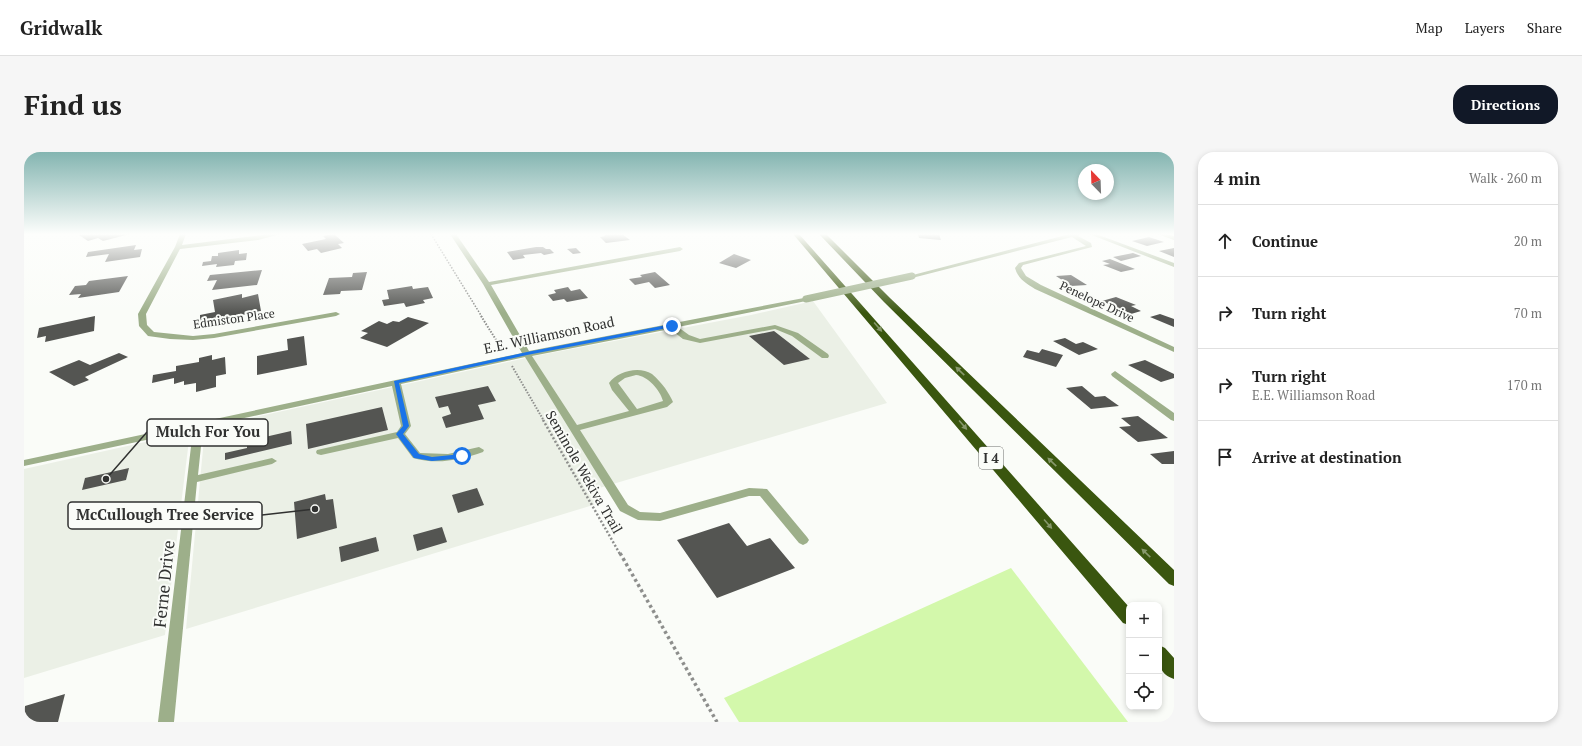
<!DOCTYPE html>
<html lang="en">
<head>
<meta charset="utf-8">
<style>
	:root { --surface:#fff; --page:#f6f6f6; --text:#222; --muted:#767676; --line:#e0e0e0; --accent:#111827 }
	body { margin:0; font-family:"PT Serif",serif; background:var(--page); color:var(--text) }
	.controls { position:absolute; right:12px; bottom:12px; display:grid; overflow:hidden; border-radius:8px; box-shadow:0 2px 6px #0003 }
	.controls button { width:36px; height:36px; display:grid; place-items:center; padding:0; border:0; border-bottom:1px solid var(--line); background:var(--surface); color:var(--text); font:20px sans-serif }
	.compass { position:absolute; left:1054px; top:12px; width:36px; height:36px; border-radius:50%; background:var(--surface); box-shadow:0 2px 6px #0003; rotate:337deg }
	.stop { position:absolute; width:12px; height:12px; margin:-9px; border:3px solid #1a73e8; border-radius:50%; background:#fff }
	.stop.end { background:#1a73e8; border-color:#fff; box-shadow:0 1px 4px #0008 }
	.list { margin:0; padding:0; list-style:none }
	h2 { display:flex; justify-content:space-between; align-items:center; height:52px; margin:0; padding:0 16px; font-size:17px }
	h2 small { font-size:13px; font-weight:400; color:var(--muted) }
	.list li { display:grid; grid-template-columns:26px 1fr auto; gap:12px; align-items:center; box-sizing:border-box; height:72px; padding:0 16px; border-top:1px solid var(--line) }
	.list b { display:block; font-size:15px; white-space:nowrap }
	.list p { margin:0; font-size:13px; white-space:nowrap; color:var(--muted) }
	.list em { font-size:13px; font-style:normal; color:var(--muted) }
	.icon { flex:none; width:22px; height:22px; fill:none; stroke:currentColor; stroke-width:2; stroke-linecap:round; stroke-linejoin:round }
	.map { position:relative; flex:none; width:1150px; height:570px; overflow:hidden; border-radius:16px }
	header { display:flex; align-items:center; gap:24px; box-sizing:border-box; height:56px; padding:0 20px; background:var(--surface); border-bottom:1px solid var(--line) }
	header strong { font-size:19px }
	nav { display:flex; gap:22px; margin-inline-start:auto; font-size:14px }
	.intro { display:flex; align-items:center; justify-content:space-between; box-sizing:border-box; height:96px; padding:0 24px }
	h1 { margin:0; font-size:28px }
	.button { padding:10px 18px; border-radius:16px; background:var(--accent); color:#fff; font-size:14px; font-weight:700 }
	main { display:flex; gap:24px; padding:0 24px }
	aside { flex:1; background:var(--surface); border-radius:16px; box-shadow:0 2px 6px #0003 }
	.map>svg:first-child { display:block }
</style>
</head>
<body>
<header>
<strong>Gridwalk</strong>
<nav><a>Map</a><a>Layers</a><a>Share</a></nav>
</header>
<div class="intro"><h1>Find us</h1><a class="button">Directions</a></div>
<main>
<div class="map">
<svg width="1150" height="570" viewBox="0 0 1150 570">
	<rect width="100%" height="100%" fill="#fafcf8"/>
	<path fill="#ebf0e6" d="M789,149l74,102 -291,86 7,13 -417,127 19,-201 330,-72 216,-41z
		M166,280l-25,203 -141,43v-209z"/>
	<path fill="#d3f8ab" d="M987,416l117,154h-389l-15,-24z"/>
	<path fill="#545552" d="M61,82h45l-27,7 -5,-3 -10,3 -9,-6z
		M310,82l10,9 -6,1 4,4 -21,5 -4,-4 -9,2 -6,-7 24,-5 -3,-3z
		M591,82h7l8,6 -24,3 -6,-6 5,-1 -1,-1z
		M894,82h21l2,6 -22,-2z
		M1125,85l15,5 -17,4 -15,-5z
		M112,93l-2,5 8,-1 -2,8 -35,5 4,-8 -23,3 2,-5z
		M512,95h7l3,2h4l4,4 -10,2 -3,-2 -18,2 2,3 -12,2 -6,-8z
		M552,96l5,5 -8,1 -6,-5z
		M1150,96v9l-15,-6z
		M215,98v4l8,-1 -1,7 -11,1 -1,4 -18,2 1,-3 -15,2 1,-4 8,-1 1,-5h6v-3z
		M1109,101l8,3 -20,5 -8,-4z
		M710,102l17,6 -15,8 -17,-5z
		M1086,107l25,10 -14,3 -18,-7 7,-1 -8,-3z
		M238,118l-5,15 -45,5 5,-10 -10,1 3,-6z
		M343,120l-5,18 -21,1 -1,3 -17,1 6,-17 23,-1 1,-4z
		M631,120l15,13 -15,3 -6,-6 -14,3 -6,-6 13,-2 -2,-2z
		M1047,123l16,10 -16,1 -15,-10z
		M104,124l-9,16 -41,6 3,-4 -12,1 6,-9 11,-1 3,-4z
		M388,134l1,3 15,-2 5,11 -10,2 2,3 -19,4 -2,-4 -20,3 -2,-6 7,-1 -2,-9z
		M544,135l3,4 9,-2 8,9 -21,4 -3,-3 -11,2 -5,-6 8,-2 -2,-3z
		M218,142v4l16,-4 3,17 -38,8v-3l-23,5v-6l15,-3 -2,-12z
		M1092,145l20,8 -5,1 10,5 -10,3 -29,-13z
		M1136,162l14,5v8l-24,-10z
		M71,164l-1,15 -49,11 1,-6 -9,2 2,-10z
		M384,165l21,6 -42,24 -27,-9 8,-5 -7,-2 18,-10 8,3 6,-3 6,1z
		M750,179l36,28 -26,6 -35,-29z
		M280,184l3,29 -50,10v-19l31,-6 -1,-11z
		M1041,186l11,6 7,-2 15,7 -19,6 -26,-14z
		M1018,197l21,6 -7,12 -33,-10 4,-7 12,3z
		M95,201l9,4 -43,20 4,3 -15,6 -25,-14 30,-12 11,5z
		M188,203v5l13,-3 1,17 -10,2v11l-20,5v-9l-12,2v-4l-10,3v-6l-22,5 1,-8 23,-4v-5l23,-4v-4z
		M1121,208l29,14v4l-13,4 -33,-17z
		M464,234l8,15 -18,4 6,14 -38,9 -4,-11 9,-3 -3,-8 -9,2 -4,-11z
		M1058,234l13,11 10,-1 14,10 -28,3 -25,-21z
		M358,255l6,23 -80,19 -2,-25z
		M1114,264l30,22 -30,4 -19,-15 12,-1 -10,-8z
		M267,279l1,13 -67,16v-7l22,-5v-7z
		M1150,299v13h-12l-12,-10z
		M105,316l-3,12 -44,10 3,-12z
		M453,336l7,17 -26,8 -6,-18z
		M301,342l1,6 7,-1 4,29 -40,11 -3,-37z
		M705,371l18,23 23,-8 25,30 -78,30 -40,-58z
		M418,375l5,15 -30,9 -4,-16z
		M352,385l3,14 -38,11 -2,-15z
		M41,542l-7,28h-34l1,-16z"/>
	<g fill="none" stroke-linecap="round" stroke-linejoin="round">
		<path stroke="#8d8e8c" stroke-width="1.5" stroke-dasharray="1.5 1.5" stroke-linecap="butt" d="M407,82l51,83"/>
		<path stroke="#8d8e8c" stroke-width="2" stroke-dasharray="1.5 1.5" stroke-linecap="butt" d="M457,164l22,35
			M488,214l32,55"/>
		<path stroke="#8d8e8c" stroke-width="2.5" stroke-dasharray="2 2" stroke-linecap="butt" d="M519,268l77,134"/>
		<path stroke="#8d8e8c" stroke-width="3.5" stroke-dasharray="3 3" stroke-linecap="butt" d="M596,401l97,169"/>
		<path fill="#9daf8a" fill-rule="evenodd" d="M156,82h6l-4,11 89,-11h10l-23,6 -78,9 -34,65 1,11 7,7 39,4 21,-2 122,-22 4,2 -4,2 -122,22 -21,2 -23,-1 -22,-3 -9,-10 -1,-12 37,-67z
			M426,82h6l33,48 191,-35 3,2 -3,2 -189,34 38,66 280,-54 1,2 -4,2 -128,26 11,8 11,4 75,-14 23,8 30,21 1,2 -1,2h-6l-30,-22 -17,-7 -75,14 -17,-4 -13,-10 -138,27 45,69 52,-14 -17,-21 -3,-7c9,-12 30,-17 43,-9 5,4 9,9 13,14 3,5 6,9 8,14l-6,5 -87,23 48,75 12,7 20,1 89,-25 18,1 40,48 2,3 -2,3 -4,2 -4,-2 -39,-47h-11l-89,25 -22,-1 -18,-9 -95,-154 -124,27 10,42 -6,8 15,19 28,1 31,-7 5,3 -1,2c-23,8 -46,13 -70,6l-15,-20 -77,17 -4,-1 -1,-2 1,-2 80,-18 4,-6 -9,-40 -189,41 -5,48 74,-17 5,3 -5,3 -75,18 -23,240h-16l35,-292 -169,36v-6l498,-107 -39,-69zM612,223c12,1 24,15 27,26l-26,8 -19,-26 7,-5z
			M1046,82h10l-2,2 13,7 1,4 -69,18 -2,3 5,8 15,9 133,62v5l-139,-63c-9,-6 -17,-10 -20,-21l4,-5 67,-17 -14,-9 -160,41 -3,-2z
			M1065,82h7l78,29v4z
			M1133,82h8l9,2v4z
			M1091,219l59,42v8l-3,-1 -59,-44 -1,-2z"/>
		<path fill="#3a560f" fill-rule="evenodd" d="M769,82h6l330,373v18l-6,-2z
			M795,82h7l64,64 284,272v16l-5,-2 -285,-282z
			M1135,493l6,3 9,10v21c-17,-6 -15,-18 -15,-34z"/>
		<path stroke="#9daf8a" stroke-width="7" d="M782,147l106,-23"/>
	</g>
	<defs><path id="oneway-solid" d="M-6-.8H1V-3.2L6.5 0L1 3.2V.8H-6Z"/></defs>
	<g fill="#87986c">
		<use href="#oneway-solid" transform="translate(854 175) rotate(49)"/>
		<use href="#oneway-solid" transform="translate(936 219) rotate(-136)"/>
		<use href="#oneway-solid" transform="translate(939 273) rotate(49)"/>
		<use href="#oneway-solid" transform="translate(1028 310) rotate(-136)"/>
		<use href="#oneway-solid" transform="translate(1024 372) rotate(49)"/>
		<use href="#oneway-solid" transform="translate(1122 401) rotate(-136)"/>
	</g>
	<linearGradient id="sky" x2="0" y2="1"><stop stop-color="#84b5b1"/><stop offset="0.51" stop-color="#fdfefc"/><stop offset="1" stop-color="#fdfefc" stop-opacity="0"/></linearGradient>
	<rect width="1150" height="161" fill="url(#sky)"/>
	<path fill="#1a73e8" d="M648,172l2,2 -1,1 -146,28 -128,28 10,43 -6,8 16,20 13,3 30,-3 3,1v3l-33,3 -18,-3 -18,-24 7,-8 -9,-45 133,-29z"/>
	<g text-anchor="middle" stroke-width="4" stroke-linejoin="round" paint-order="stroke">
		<g font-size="12" fill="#303130" stroke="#fafcf8">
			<text transform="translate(1073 150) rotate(25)" y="4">Penelope Drive</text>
			<text transform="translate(210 167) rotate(-8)" y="4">Edmiston Place</text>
		</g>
		<rect fill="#fafcf8" stroke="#6d6e6c" stroke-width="1" x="955" y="295" width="24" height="22" rx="3"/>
		<g font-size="13" font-weight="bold" fill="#303130">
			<text x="967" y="311">I 4</text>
		</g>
		<g font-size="14" fill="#303130" stroke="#fafcf8">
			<text transform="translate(525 183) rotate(-12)" y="5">E.E. Williamson Road</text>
			<text transform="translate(560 320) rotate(60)" y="5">Seminole Wekiva Trail</text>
		</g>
		<g font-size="17" fill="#303130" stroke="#fafcf8">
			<text transform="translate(140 432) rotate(-84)" y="6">Ferne Drive</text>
		</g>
	</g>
	<path fill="none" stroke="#303130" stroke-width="1.5" d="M82 327L123 280M291 357L238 363"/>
	<g fill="#303130" stroke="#fafcf8" stroke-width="1.5">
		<circle cx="82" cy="327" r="4"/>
		<circle cx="291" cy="357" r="4"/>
	</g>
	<g fill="#fafcf8" stroke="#303130" stroke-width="1.5">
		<rect x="123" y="267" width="121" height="27" rx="4"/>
		<rect x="44" y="350" width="194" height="27" rx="4"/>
	</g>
	<g font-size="15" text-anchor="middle" font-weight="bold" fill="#303130">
		<text x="184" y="285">Mulch For You</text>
		<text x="141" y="368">McCullough Tree Service</text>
	</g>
</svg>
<div class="controls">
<button>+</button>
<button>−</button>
<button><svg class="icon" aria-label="locate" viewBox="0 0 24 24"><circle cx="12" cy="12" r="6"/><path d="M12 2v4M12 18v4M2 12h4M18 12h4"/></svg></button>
</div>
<svg class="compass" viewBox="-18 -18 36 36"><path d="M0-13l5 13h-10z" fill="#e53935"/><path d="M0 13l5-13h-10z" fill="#767676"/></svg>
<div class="stop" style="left:438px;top:304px"></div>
<div class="stop end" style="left:648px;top:174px"></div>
</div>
<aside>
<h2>4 min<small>Walk · 260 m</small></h2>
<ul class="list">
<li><svg class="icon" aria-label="ahead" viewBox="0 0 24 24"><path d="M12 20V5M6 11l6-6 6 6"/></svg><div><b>Continue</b></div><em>20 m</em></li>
<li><svg class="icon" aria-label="right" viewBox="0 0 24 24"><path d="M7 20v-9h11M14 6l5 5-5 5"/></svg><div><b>Turn right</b></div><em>70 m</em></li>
<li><svg class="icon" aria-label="right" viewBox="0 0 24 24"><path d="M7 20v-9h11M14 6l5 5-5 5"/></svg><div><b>Turn right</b><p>E.E. Williamson Road</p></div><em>170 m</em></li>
<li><svg class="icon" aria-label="arrive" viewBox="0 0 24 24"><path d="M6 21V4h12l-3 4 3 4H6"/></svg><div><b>Arrive at destination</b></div></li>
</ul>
</aside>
</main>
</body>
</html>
